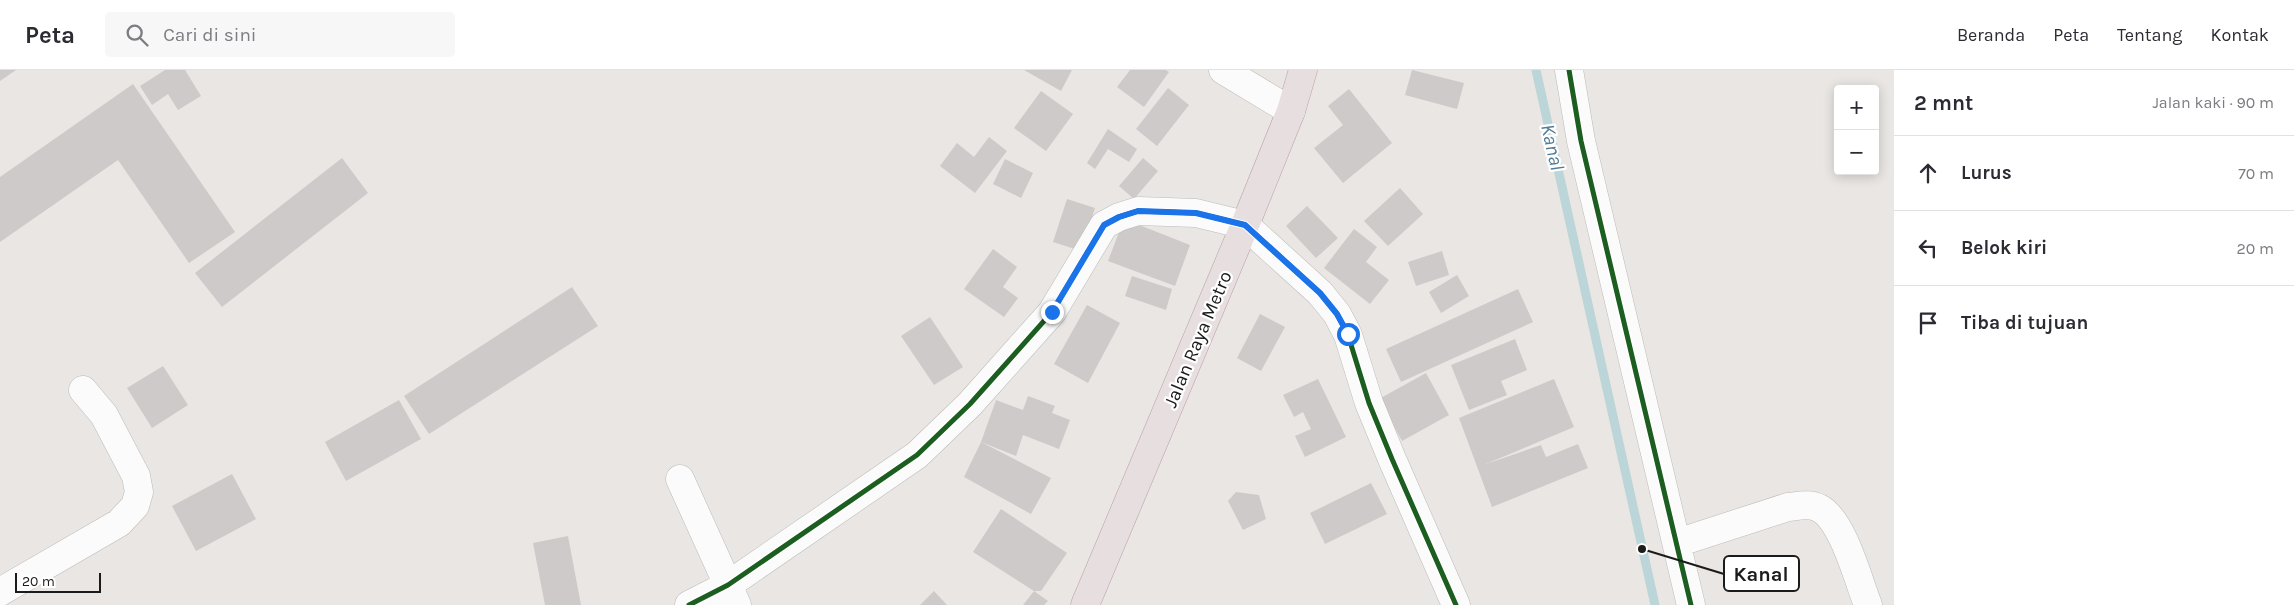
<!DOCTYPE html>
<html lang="id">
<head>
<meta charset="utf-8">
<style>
	:root { --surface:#fff; --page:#f7f7f7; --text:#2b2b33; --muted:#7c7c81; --line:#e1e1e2 }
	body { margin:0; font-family:Karla,sans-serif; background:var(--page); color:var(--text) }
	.controls { position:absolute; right:15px; top:15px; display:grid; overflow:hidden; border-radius:5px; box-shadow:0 2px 12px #0003 }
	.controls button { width:45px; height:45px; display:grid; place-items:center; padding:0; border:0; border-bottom:1px solid var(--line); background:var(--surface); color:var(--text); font:25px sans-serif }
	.scale { position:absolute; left:15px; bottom:12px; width:86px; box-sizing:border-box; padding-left:5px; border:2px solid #1b1b1b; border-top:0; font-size:14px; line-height:18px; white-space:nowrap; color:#1b1b1b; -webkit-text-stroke:4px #fff; paint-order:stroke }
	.stop { position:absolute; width:15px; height:15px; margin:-11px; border:4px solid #1a73e8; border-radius:50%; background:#fff }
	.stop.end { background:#1a73e8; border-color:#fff; box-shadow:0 1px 5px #0008 }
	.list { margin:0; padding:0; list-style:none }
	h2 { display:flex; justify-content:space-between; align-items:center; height:65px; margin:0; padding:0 20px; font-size:21px }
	h2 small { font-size:16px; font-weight:400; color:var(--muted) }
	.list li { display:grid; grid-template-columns:32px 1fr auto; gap:15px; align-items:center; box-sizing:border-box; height:75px; padding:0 20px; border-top:1px solid var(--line) }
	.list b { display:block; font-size:19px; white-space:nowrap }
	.list em { font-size:16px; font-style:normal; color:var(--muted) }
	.icon { flex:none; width:28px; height:28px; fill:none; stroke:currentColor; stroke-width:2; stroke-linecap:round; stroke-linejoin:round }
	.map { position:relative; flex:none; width:1894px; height:535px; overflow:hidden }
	header { display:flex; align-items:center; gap:30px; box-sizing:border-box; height:70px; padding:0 25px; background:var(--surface); border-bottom:1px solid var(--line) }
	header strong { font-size:24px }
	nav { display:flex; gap:28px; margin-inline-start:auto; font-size:18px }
	.search { width:350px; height:45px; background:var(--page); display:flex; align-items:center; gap:12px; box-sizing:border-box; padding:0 18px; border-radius:5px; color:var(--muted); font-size:19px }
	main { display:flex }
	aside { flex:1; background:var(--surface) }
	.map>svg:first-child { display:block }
</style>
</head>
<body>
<header>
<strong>Peta</strong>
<div class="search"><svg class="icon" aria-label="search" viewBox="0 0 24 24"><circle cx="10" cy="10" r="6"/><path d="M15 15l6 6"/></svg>Cari di sini</div>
<nav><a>Beranda</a><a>Peta</a><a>Tentang</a><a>Kontak</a></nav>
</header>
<main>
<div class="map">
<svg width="1894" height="535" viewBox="0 0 1894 535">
	<rect width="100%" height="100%" fill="#e9e6e3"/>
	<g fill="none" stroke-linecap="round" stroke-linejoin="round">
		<path stroke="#bbd5d8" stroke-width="9" d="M1536,0l119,535"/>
	</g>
	<path fill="#cecac9" d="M0,0h16l-16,11z
		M165,0h20l16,26 -23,14 -10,-16 -16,11 -12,-19z
		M1024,0h48l-11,21z
		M1130,0h36l3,2 -25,35 -27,-20z
		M1412,0l52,13 -7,26 -52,-14z
		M133,14l102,148 -46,31 -71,-103 -118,82v-65z
		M1168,18l21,17 -32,41 -21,-17z
		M1349,19l43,54 -49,40 -29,-35 29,-23 -15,-19z
		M1041,21l32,23 -27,37 -32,-23z
		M1108,59l29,20 -8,13 -21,-13 -13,20 -8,-6z
		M989,67l18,14 -32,42 -35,-27 17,-23 17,14z
		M342,88l26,35 -146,114 -27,-34z
		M1143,88l15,13 -24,28 -15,-13z
		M1005,89l28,14 -12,25 -28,-14z
		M1400,118l23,26 -35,32 -24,-25z
		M1067,129l28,9 -14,43 -28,-9z
		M1307,136l31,32 -22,20 -30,-32z
		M1124,149l66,26 -15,41 -67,-25z
		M1354,159l23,18 -11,15 23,18 -19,24 -46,-36z
		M993,179l24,18 -14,20 15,11 -14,19 -40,-28z
		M1442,181l7,24 -33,11 -8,-24z
		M1457,205l12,21 -28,17 -12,-21z
		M1132,206l40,13 -6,21 -41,-14z
		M572,217l26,39 -169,108 -25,-38z
		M1518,219l15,33 -132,60 -15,-33z
		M1087,235l33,18 -32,60 -34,-19z
		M1260,244l25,13 -24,44 -24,-13z
		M930,247l33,50 -29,18 -33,-49z
		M1515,269l12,31 -26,11 6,14 -38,15 -18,-45z
		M163,296l25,39 -36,23 -25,-40z
		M1426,303l23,42 -47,26 -23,-42z
		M1318,309l28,58 -41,20 -10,-21 16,-7 -8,-17 -9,5 -11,-22z
		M1554,309l20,48 -88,37 55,-19 5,12 32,-13 10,24 -96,39 -33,-89z
		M1028,326l27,10 -3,7 18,7 -11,29 -36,-14 -7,21 -35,-14 15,-42 27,10z
		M399,330l22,39 -75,42 -21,-39z
		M981,372l70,36 -20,36 -67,-37z
		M232,404l24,45 -60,32 -24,-45z
		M1371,413l16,31 -62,30 -15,-31z
		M1236,422l23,3 7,24 -23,11 -15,-29z
		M1001,439l66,44 -26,38h-7l-61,-39z
		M568,466l13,69h-36l-12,-62z
		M934,521l13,14h-27z
		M1034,521l14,10 -4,4h-21z"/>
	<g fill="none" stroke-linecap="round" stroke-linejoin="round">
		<g stroke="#bcbbba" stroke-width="29">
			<path id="minor" d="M1223,0l68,41
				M1569,0l12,71 110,464
				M680,409l57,126
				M1677,473l111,-36c10,-1 22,-4 31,1 24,12 39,72 49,97
				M0,522l119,-69 16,-17 4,-14 -3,-16 -32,-61 -21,-25
				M689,535l39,-20 189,-130 53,-51 82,-92 52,-87 15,-8 19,-6 58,2 49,12 75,68 17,21 11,21 21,68 23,56 64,146"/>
		</g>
		<g stroke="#ba9ea9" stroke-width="29">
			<path id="highway" d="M1085,535l160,-380 46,-114 12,-41"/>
		</g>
		<use href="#minor" stroke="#fcfbfb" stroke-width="28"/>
		<use href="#highway" stroke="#e7dee0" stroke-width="28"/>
		<g stroke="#fff" stroke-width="8">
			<path id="cycleway" d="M1569,0l12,71 110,464
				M689,535l39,-20 189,-130 53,-51 82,-92 52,-87 15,-8 19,-6 58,2 49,12 75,68 17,21 11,21 21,68 23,56 64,146"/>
		</g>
		<use href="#cycleway" stroke="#1b5e20" stroke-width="5"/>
	</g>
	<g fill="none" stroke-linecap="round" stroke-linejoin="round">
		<path stroke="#1a73e8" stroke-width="6" d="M1052,242l52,-87 15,-8 19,-6 58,2 49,12 75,68 17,21 11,20"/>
	</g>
	<g text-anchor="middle" stroke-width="4.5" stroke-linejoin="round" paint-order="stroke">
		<g font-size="19" fill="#1b1b1b" stroke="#fff">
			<text transform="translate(1197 269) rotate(-67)" y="7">Jalan Raya Metro</text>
		</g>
		<g font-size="20" font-style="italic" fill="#517b96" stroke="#fff">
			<text transform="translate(1553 77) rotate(77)" y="7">Kanal</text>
		</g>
	</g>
	<path fill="none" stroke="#1b1b1b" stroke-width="2" d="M1642 479L1724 504"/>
	<circle fill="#1b1b1b" stroke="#fff" stroke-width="2" cx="1642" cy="479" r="5"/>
	<rect fill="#fff" stroke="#1b1b1b" stroke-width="2" x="1724" y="486" width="75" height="35" rx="5"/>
	<g font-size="20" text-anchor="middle" font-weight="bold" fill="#1b1b1b">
		<text x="1761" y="511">Kanal</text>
	</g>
</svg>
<div class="controls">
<button>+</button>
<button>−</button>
</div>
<div class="scale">20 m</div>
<div class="stop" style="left:1348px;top:264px"></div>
<div class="stop end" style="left:1052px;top:242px"></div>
</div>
<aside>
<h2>2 mnt<small>Jalan kaki · 90 m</small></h2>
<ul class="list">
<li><svg class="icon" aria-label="ahead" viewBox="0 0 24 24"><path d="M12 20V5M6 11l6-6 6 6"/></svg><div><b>Lurus</b></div><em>70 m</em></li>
<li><svg class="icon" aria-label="left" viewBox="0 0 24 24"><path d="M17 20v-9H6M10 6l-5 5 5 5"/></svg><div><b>Belok kiri</b></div><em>20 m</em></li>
<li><svg class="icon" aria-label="arrive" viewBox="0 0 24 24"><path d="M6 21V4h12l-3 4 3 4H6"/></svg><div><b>Tiba di tujuan</b></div></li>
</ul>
</aside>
</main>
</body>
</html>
